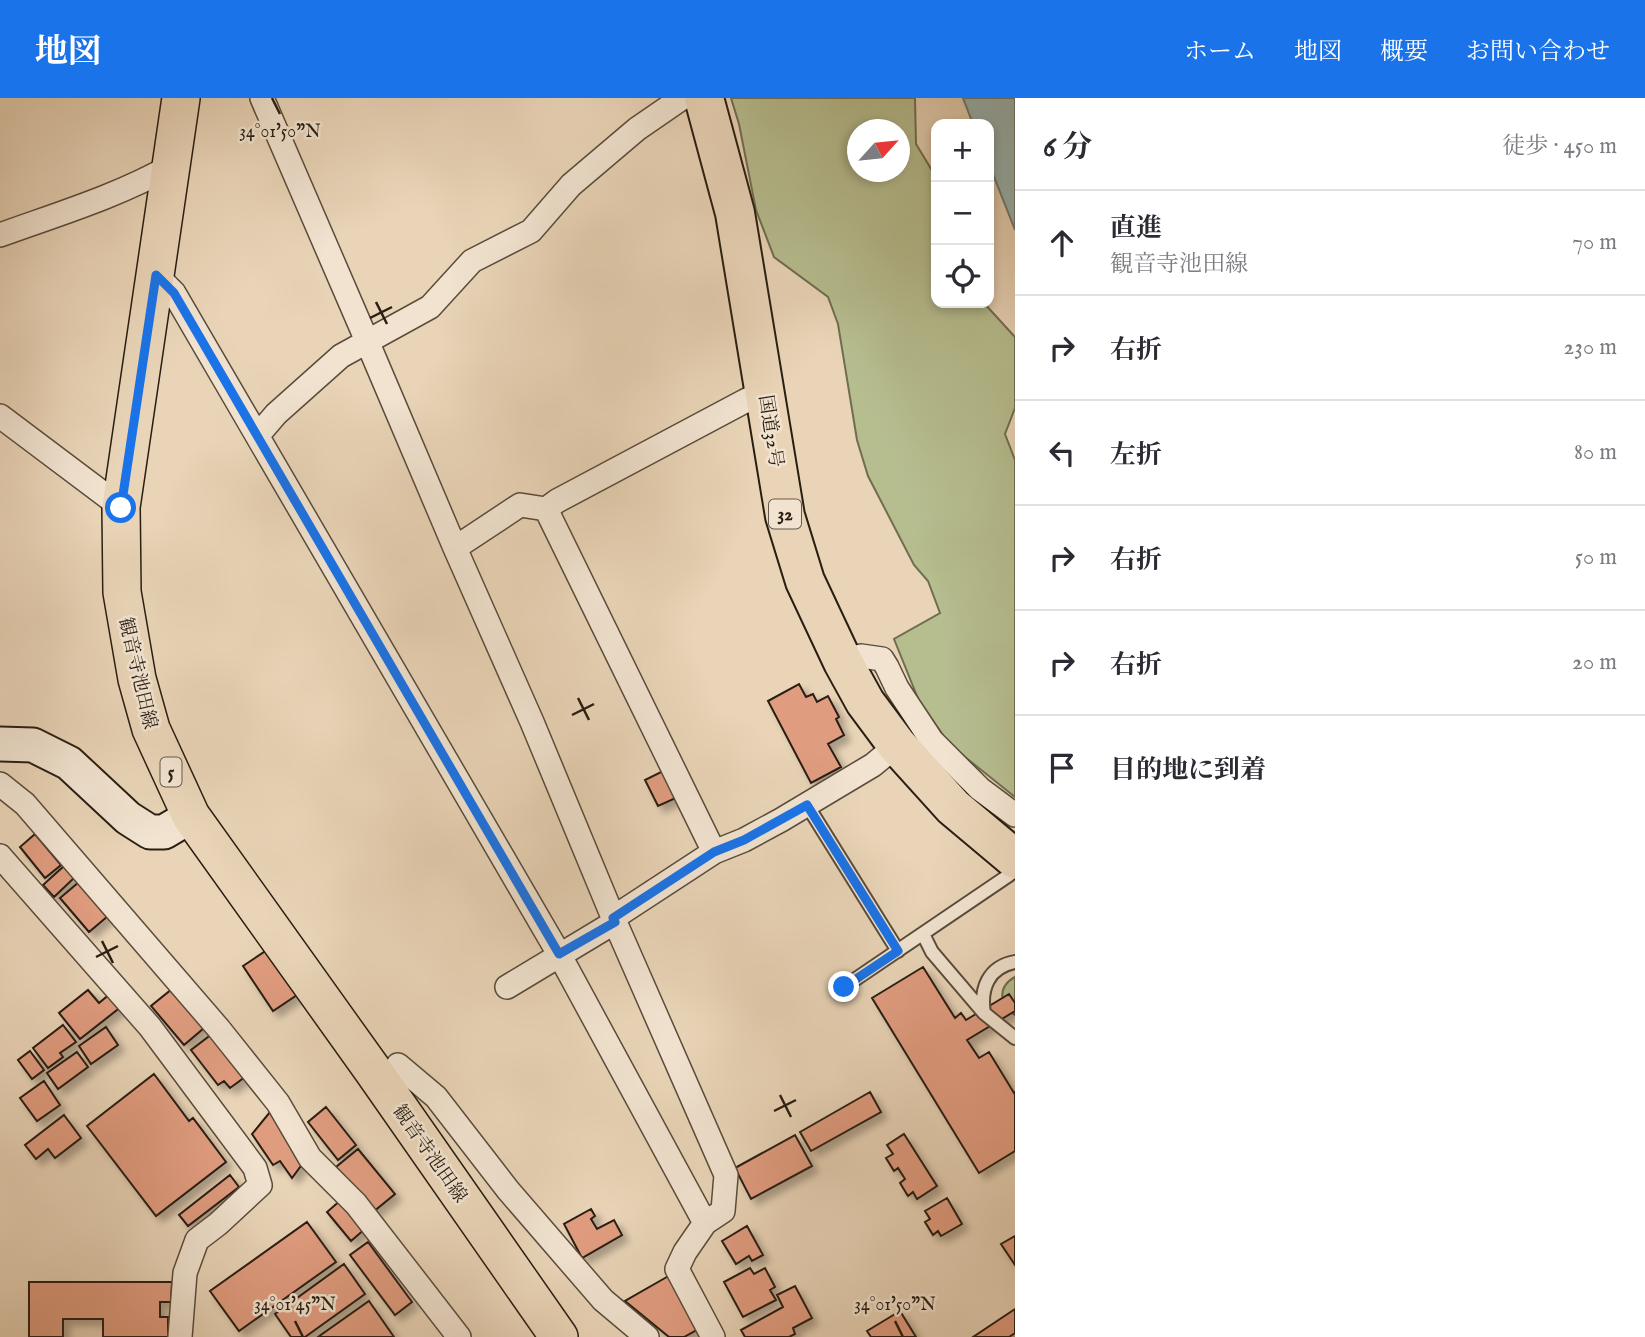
<!DOCTYPE html>
<html lang="ja">
<head>
<meta charset="utf-8">
<style>
	:root { --surface:#fff; --page:#f7f7f7; --text:#2b2b33; --muted:#7c7c81; --line:#e1e1e2; --accent:#1a73e8 }
	body { margin:0; font-family:"IM FELL English","Noto Serif JP",serif; background:var(--page); color:var(--text) }
	.controls { position:absolute; right:21px; top:21px; display:grid; overflow:hidden; border-radius:14px; box-shadow:0 4px 10px #0003 }
	.controls button { width:63px; height:63px; display:grid; place-items:center; padding:0; border:0; border-bottom:2px solid var(--line); background:var(--surface); color:var(--text); font:35px sans-serif }
	.compass { position:absolute; left:847px; top:21px; width:63px; height:63px; border-radius:50%; background:var(--surface); box-shadow:0 4px 10px #0003; rotate:63deg }
	.stop { position:absolute; width:21px; height:21px; margin:-16px; border:5px solid #1a73e8; border-radius:50%; background:#fff }
	.stop.end { background:#1a73e8; border-color:#fff; box-shadow:0 2px 7px #0008 }
	.list { margin:0; padding:0; list-style:none }
	h2 { display:flex; justify-content:space-between; align-items:center; height:91px; margin:0; padding:0 28px; font-size:30px }
	h2 small { font-size:23px; font-weight:400; color:var(--muted) }
	.list li { display:grid; grid-template-columns:46px 1fr auto; gap:21px; align-items:center; box-sizing:border-box; height:105px; padding:0 28px; border-top:2px solid var(--line) }
	.list b { display:block; font-size:26px; white-space:nowrap }
	.list p { margin:0; font-size:23px; white-space:nowrap; color:var(--muted) }
	.list em { font-size:23px; font-style:normal; color:var(--muted) }
	.icon { flex:none; width:38px; height:38px; fill:none; stroke:currentColor; stroke-width:2; stroke-linecap:round; stroke-linejoin:round }
	.map { position:relative; flex:none; width:1015px; height:1239px; overflow:hidden }
	header { display:flex; align-items:center; gap:42px; box-sizing:border-box; height:98px; padding:0 35px; background:var(--accent); color:#fff }
	header strong { font-size:33px }
	nav { display:flex; gap:38px; margin-inline-start:auto; font-size:24px }
	main { display:flex }
	aside { flex:1; background:var(--surface) }
	.map>svg:first-child { display:block }
</style>
</head>
<body>
<header>
<strong>地図</strong>
<nav><a>ホーム</a><a>地図</a><a>概要</a><a>お問い合わせ</a></nav>
</header>
<main>
<div class="map">
<svg width="1015" height="1239" viewBox="0 0 1015 1239">
	<defs>
		<filter id="shadow"><feDropShadow dx="6" dy="6" stdDeviation="3.5" flood-color="#0004"/></filter>
	</defs>
	<rect width="100%" height="100%" fill="#e9d4b7"/>
	<filter id="stains"><feTurbulence type="fractalNoise" baseFrequency=".00286" numOctaves="4"/><feColorMatrix values="0 0 0 0 .2 0 0 0 0 .09 0 0 0 0 .02 0 0 0 .5 -.17"/></filter>
	<radialGradient id="worn" r=".72"><stop offset=".6" stop-color="#630" stop-opacity="0"/><stop offset="1" stop-color="#630" stop-opacity=".3"/></radialGradient>
	<path fill="#b6bd8f" stroke="#706e50" stroke-width="2" fill-rule="evenodd" d="M731,0h184l1,46 17,28 3,2v129h48l31,34v71l-10,26 10,26v337l-65,-52 -31,-44 -25,-62 46,-26 -12,-32 -14,-16 -46,-89 -11,-36 -19,-116 -10,-27 -54,-40 -18,-47 -17,-86zM858,32h42v42h-42z
		M1015,879v38c-17,-10 -17,-29 0,-38z"/>
	<path fill="#99b7b5" stroke="#6c7a74" stroke-width="2" d="M963,0h52v132l-26,-66v-40h-16z"/>
	<path fill="#e09c7f" stroke="#291e12" stroke-width="2" filter="url(#shadow)" d="M799,586l7,13 7,-3 4,8 11,-6 11,21 -3,2 8,16 -16,9 13,23 -30,16 -43,-82z
		M665,672l13,27 -20,9 -13,-26z
		M35,736l26,31 -16,13 -25,-31z
		M64,768l10,12 -20,19 -11,-12z
		M79,784l29,34 -19,16 -29,-34z
		M267,852l30,45 -24,16 -30,-45z
		M923,869l32,51 6,-5 5,7 43,-26 6,9v8l-48,29 12,18 10,-6 25,41 1,-1v59l-36,22 -107,-175z
		M172,891l32,39 -20,17 -33,-39z
		M88,892l11,13 12,-10 11,13 -42,33 -21,-26z
		M63,927l13,17 -16,11 3,4 -15,11 -15,-20z
		M106,929l12,18 -27,19 -12,-18z
		M212,936l33,43 -15,11 -6,-7 -6,4 -27,-35z
		M30,953l14,19 -12,9 -14,-19z
		M77,954l11,15 -30,22 -11,-16z
		M154,976l35,47 4,-3 33,44 -70,54 -69,-90z
		M44,983l16,24 -23,16 -17,-23z
		M870,994l11,20 -70,39 -11,-19z
		M326,1009l30,38 -18,15 -30,-38z
		M270,1014l33,51 -11,15 -12,-17 -7,4 -21,-31z
		M64,1017l17,23 -26,20 -7,-9 -12,10 -11,-14z
		M904,1036l33,52 -20,13 -4,-7 -5,4 -8,-13 5,-4 -7,-11 -4,3 -8,-13 7,-4 -6,-9z
		M795,1037l17,31 -61,33 -16,-31z
		M358,1051l37,45 -22,18 -37,-45z
		M230,1077l9,12 -51,39 -9,-11z
		M947,1100l15,26 -21,12 -3,-5 -5,4 -8,-13 5,-3 -5,-8z
		M342,1101l24,29 -15,13 -24,-29z
		M591,1111l4,7 -4,3 6,10 17,-9 8,15 -40,23 -18,-34z
		M307,1124l29,40 -97,69 -29,-40z
		M747,1128l16,29 -11,6 -3,-5 -13,8 -14,-23z
		M1015,1138v29l-14,-21z
		M368,1144l44,60 -17,13 -45,-60z
		M344,1166l21,30 -60,43h-14l-16,-23z
		M750,1170l4,6 11,-6 10,19 -5,3 6,10 -33,17 -19,-35z
		M672,1176l30,53 -18,10h-15l-44,-36z
		M29,1184h143l-1,20h-11v15h8v20h-65v-18h-40v18h-34z
		M795,1188l17,32 -19,10 2,6 -6,3h-44l-4,-7 42,-23 -6,-12z
		M369,1203l25,36h-76z
		M1015,1211v24l-6,4h-36z
		M900,1213l16,26h-45l-4,-6z"/>
	<g fill="none" stroke-linecap="round" stroke-linejoin="round">
		<g stroke="#594c3b" stroke-width="16">
			<path id="lane" d="M807,707l91,146
				M923,836l9,18 52,61
				M1015,864c-27,5 -35,27 -31,51l31,25
				M844,889l171,-116"/>
		</g>
		<g stroke="#594c3b" stroke-width="26">
			<path id="street" d="M262,0l105,243 88,207 77,174 83,200 111,253 -3,36 -18,12 -20,29 -8,17 36,68
				M0,137c58,-21 118,-39 171,-69
				M156,177l18,18 385,661 146,269
				M0,318l121,91
				M258,337l18,-21 65,-58 89,-49 42,-46 59,-30 40,-46 66,-56 45,-31
				M546,411l11,-8 188,-100 20,-10
				M455,450l65,-43 26,4 168,343
				M843,564l18,-6 21,3 5,8 10,21 35,53 48,48 35,26
				M0,686l25,20 194,225 59,74 32,55 46,46 103,133
				M0,758l150,171 105,141 5,17 -42,39 -21,16 -12,33 -5,64
				M613,820l101,-66 30,-12 37,-20 92,-55 24,-20
				M507,889l108,-65
				M398,967l38,32 72,93 95,110 44,37"/>
		</g>
		<g stroke="#291e12" stroke-width="37">
			<path id="secondary" d="M0,646l33,1 36,18 59,55 22,14h14l27,-16"/>
		</g>
		<g stroke="#291e12" stroke-width="40">
			<path id="primary" d="M181,0l-60,409 1,85 15,87 14,50 40,87 183,256 185,265"/>
		</g>
		<g stroke="#291e12" stroke-width="42">
			<path id="highway" d="M704,0l31,115 50,303 20,65 38,81 22,40 32,43 56,62 62,52"/>
		</g>
		<use href="#lane" stroke="#f1e3d0" stroke-width="12"/>
		<use href="#street" stroke="#f1e3d0" stroke-width="23"/>
		<use href="#secondary" stroke="#f1e3d0" stroke-width="33"/>
		<use href="#primary" stroke="#e9d4b7" stroke-width="37"/>
		<use href="#highway" stroke="#e9d4b7" stroke-width="38"/>
	</g>
	<g fill="none" stroke-linecap="round" stroke-linejoin="round">
		<path stroke="#1a73e8" stroke-width="9" d="M121,410l35,-233 18,18 385,661 56,-32 -2,-4 101,-66 30,-12 63,-35 91,146 -54,36"/>
	</g>
	<path fill="none" stroke="#291e12" stroke-width="2.5" d="M272,0l8,16M376,204l11,22M370,220l22,-11M578,600l11,22M572,617l22,-11M102,843l11,22M96,859l22,-11M780,997l11,22M774,1013l22,-11M295,1223l8,16M895,1223l8,16"/>
	<g text-anchor="middle" stroke-width="5" stroke-linejoin="round" paint-order="stroke">
		<g fill="#f1e3d0" stroke="#65594b" stroke-width="2">
			<rect x="769" y="401.5" width="32" height="29" rx="5"/>
			<rect x="160.5" y="659.5" width="21" height="29" rx="5"/>
		</g>
		<g font-size="18" font-weight="bold" fill="#291e12">
			<text x="785" y="422">32</text>
			<text x="171" y="680">5</text>
		</g>
		<g font-size="19" fill="#291e12" stroke="#f1e3d0">
			<text transform="translate(772 333) rotate(81)" y="7">国道32号</text>
			<text transform="translate(139 575) rotate(77)" y="7">観音寺池田線</text>
			<text transform="translate(431 1055) rotate(55)" y="7">観音寺池田線</text>
		</g>
	</g>
	<g font-size="18" text-anchor="middle" fill="#291e12" stroke="#f1e3d0" stroke-width="5" stroke-linejoin="round" paint-order="stroke">
		<text x="280" y="39">34°01'50"N</text>
		<text x="295" y="1212">34°01'45"N</text>
		<text x="895" y="1212">34°01'50"N</text>
	</g>
	<rect width="100%" height="100%" filter="url(#stains)"/>
	<rect width="100%" height="100%" fill="url(#worn)"/>
</svg>
<div class="controls">
<button>+</button>
<button>−</button>
<button><svg class="icon" aria-label="locate" viewBox="0 0 24 24"><circle cx="12" cy="12" r="6"/><path d="M12 2v4M12 18v4M2 12h4M18 12h4"/></svg></button>
</div>
<svg class="compass" viewBox="-18 -18 36 36"><path d="M0-13l5 13h-10z" fill="#e53935"/><path d="M0 13l5-13h-10z" fill="#7c7c81"/></svg>
<div class="stop" style="left:121px;top:410px"></div>
<div class="stop end" style="left:844px;top:889px"></div>
</div>
<aside>
<h2>6 分<small>徒歩 · 450 m</small></h2>
<ul class="list">
<li><svg class="icon" aria-label="ahead" viewBox="0 0 24 24"><path d="M12 20V5M6 11l6-6 6 6"/></svg><div><b>直進</b><p>観音寺池田線</p></div><em>70 m</em></li>
<li><svg class="icon" aria-label="right" viewBox="0 0 24 24"><path d="M7 20v-9h11M14 6l5 5-5 5"/></svg><div><b>右折</b></div><em>230 m</em></li>
<li><svg class="icon" aria-label="left" viewBox="0 0 24 24"><path d="M17 20v-9H6M10 6l-5 5 5 5"/></svg><div><b>左折</b></div><em>80 m</em></li>
<li><svg class="icon" aria-label="right" viewBox="0 0 24 24"><path d="M7 20v-9h11M14 6l5 5-5 5"/></svg><div><b>右折</b></div><em>50 m</em></li>
<li><svg class="icon" aria-label="right" viewBox="0 0 24 24"><path d="M7 20v-9h11M14 6l5 5-5 5"/></svg><div><b>右折</b></div><em>20 m</em></li>
<li><svg class="icon" aria-label="arrive" viewBox="0 0 24 24"><path d="M6 21V4h12l-3 4 3 4H6"/></svg><div><b>目的地に到着</b></div></li>
</ul>
</aside>
</main>
</body>
</html>
